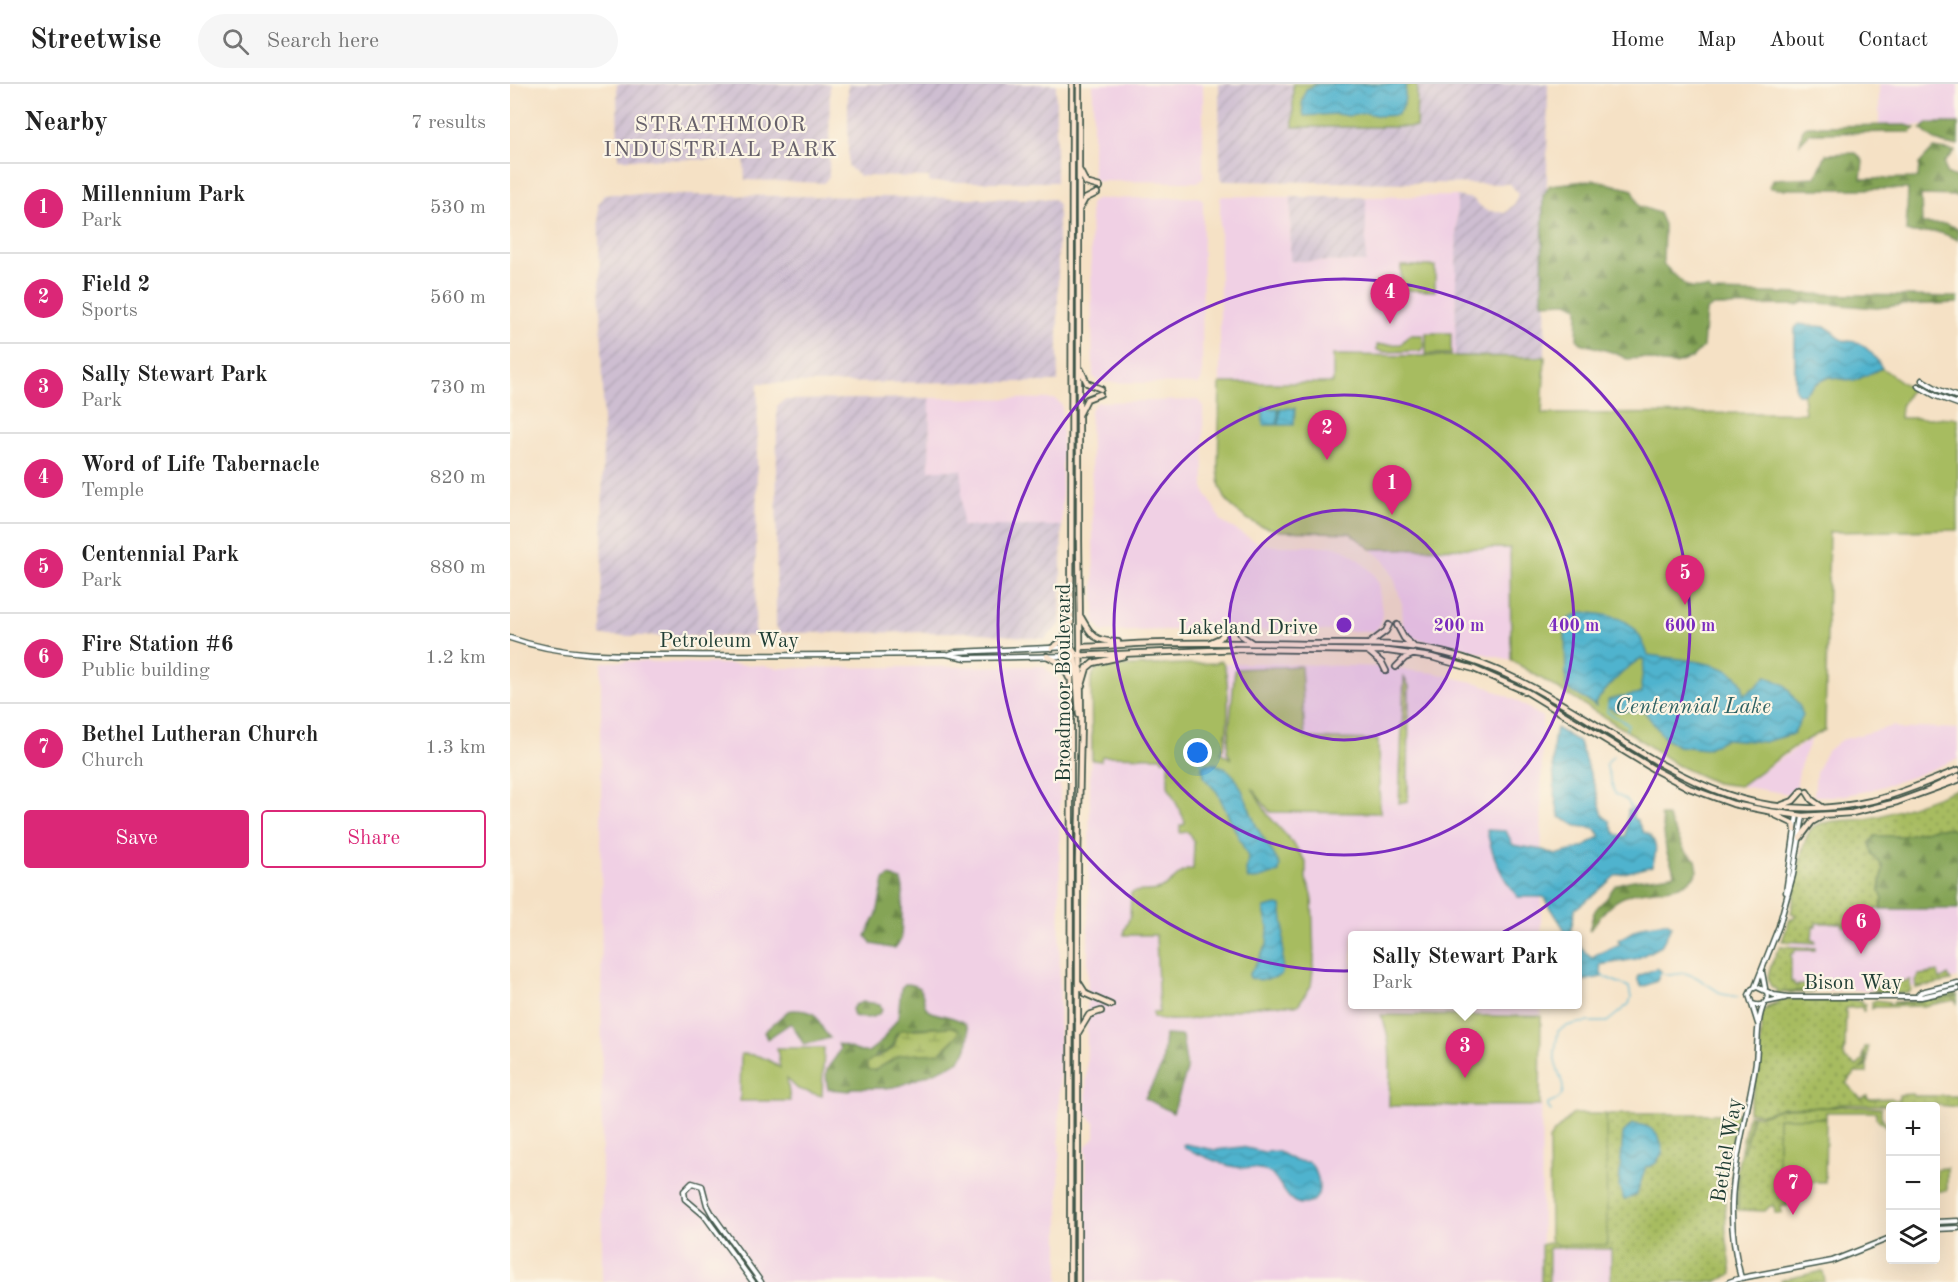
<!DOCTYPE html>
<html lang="en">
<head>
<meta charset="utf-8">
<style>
	:root { --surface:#fff; --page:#f6f6f6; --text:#222; --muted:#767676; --line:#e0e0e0; --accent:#db2777 }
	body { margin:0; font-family:"Old Standard TT",serif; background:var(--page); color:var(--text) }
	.controls { position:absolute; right:18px; bottom:18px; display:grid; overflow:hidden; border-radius:6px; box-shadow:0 6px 24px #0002 }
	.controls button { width:54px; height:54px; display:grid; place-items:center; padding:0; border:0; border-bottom:2px solid var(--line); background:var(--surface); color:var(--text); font:30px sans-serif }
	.you { position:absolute; left:688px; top:669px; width:21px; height:21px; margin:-15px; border:4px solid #fff; border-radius:50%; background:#1a73e8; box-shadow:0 0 0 9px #1a73e833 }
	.badge { display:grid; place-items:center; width:39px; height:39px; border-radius:50%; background:var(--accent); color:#fff; font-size:20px; font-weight:700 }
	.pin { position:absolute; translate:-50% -50px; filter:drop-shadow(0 2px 3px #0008) }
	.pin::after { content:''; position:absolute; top:32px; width:21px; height:18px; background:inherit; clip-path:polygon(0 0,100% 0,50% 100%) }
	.popup { position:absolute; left:838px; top:847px; width:234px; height:78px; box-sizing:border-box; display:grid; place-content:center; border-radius:6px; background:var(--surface); filter:drop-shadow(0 2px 4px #0005); font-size:20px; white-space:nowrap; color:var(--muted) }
	.popup b { font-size:22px; color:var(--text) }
	.popup::after { content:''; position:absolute; left:50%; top:100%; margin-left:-12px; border:12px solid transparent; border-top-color:var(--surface) }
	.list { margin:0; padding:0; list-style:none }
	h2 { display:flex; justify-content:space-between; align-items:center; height:78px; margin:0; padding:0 24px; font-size:26px }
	h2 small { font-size:20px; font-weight:400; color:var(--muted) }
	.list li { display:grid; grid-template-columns:39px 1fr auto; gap:18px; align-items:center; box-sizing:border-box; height:90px; padding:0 24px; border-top:2px solid var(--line) }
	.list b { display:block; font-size:22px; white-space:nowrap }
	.list p { margin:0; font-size:20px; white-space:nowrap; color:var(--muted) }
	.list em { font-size:20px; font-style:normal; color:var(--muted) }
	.actions { display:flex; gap:12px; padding:18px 24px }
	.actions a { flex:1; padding:14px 0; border:2px solid var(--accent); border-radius:6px; text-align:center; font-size:21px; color:var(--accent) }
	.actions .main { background:var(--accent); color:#fff }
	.icon { flex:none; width:33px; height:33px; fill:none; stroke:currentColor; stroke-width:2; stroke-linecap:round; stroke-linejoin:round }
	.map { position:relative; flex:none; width:1448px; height:1198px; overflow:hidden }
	header { display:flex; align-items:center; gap:36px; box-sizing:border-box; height:84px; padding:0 30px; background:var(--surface); border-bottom:2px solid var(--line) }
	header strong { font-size:28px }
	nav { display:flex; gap:33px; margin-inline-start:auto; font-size:21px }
	.search { width:420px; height:54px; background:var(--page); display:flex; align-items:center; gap:15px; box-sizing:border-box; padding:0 21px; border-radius:33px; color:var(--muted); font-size:22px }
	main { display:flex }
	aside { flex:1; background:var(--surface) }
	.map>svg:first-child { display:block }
</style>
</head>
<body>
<header>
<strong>Streetwise</strong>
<div class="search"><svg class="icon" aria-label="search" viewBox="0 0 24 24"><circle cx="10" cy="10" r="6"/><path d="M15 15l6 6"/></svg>Search here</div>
<nav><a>Home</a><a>Map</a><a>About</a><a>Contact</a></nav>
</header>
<main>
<aside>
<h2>Nearby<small>7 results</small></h2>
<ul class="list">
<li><span class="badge">1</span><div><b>Millennium Park</b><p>Park</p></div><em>530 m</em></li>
<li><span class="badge">2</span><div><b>Field 2</b><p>Sports</p></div><em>560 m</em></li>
<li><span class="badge">3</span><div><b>Sally Stewart Park</b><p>Park</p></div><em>730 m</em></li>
<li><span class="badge">4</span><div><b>Word of Life Tabernacle</b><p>Temple</p></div><em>820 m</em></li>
<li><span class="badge">5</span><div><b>Centennial Park</b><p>Park</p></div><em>880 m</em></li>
<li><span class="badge">6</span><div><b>Fire Station #6</b><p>Public building</p></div><em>1.2 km</em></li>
<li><span class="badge">7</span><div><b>Bethel Lutheran Church</b><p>Church</p></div><em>1.3 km</em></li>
</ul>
<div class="actions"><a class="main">Save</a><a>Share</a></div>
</aside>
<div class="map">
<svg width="1448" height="1198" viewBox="0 0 1448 1198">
	<defs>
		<pattern id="industrial-furrows" width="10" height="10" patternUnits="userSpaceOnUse" patternTransform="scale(1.5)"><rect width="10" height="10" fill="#cebed1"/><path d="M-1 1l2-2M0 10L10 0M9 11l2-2" fill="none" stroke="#b0a4b4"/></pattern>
		<pattern id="grass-dots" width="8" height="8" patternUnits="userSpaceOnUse" patternTransform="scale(1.5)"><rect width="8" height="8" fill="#a7bc61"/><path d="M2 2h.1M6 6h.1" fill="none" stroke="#879a51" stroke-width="1.8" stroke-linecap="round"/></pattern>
		<pattern id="forest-firs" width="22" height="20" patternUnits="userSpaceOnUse" patternTransform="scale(1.5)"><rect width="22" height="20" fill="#85a457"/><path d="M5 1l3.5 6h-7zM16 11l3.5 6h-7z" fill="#6c8749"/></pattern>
		<pattern id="wetland-marsh" width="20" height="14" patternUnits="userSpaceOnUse" patternTransform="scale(1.5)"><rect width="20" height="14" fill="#a7bc61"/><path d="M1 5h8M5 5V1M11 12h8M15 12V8" fill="none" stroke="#879a51"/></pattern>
		<pattern id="water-waves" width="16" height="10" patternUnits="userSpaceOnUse" patternTransform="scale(1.5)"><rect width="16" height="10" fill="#4fb3ce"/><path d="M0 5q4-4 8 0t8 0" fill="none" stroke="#4193a8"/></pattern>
	</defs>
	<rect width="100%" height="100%" fill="#fcf5e5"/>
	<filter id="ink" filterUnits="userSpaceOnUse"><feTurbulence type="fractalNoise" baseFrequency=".0167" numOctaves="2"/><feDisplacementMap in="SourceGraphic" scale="12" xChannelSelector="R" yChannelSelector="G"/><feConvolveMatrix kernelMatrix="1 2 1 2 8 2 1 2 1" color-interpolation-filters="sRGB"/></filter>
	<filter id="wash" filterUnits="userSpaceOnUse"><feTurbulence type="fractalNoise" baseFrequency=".008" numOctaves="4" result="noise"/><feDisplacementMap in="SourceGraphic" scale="24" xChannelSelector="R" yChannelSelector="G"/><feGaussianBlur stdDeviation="1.35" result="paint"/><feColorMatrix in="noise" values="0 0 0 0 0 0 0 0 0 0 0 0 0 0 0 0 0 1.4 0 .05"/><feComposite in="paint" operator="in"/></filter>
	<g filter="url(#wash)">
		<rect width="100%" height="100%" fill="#f5e1c5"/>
		<path fill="#f0d0e4" d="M583,0h110v93l-5,5 -102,-1 -3,-4z
			M1369,0h79v42l-79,-1z
			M712,112l69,1 -1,64 76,1v-65l91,-1 -2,160 -121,-1 -1,28h-113v-184z
			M689,113l4,3 -1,179 -3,5 -101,-2 -5,-6 -3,-172 6,-5z
			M420,314l126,1 6,6v121h-100v-55l-33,-1z
			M688,316l5,6 1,84 18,32 33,19 20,5h58l11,3 13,9 15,14 6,11 4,30 -2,12 -5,6 -209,-1 -64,2 -7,-10 -5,-212 7,-8z
			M1000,464l1,112 -101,-23 -7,-11 -1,-22 -8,-26 -10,-18 -13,-11z
			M120,577l126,4 24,3 263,-2 17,16 -1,600h-457l-1,-609 1,-11z
			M753,579l113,4 58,6 47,11 36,17 25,16 -1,218 -189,1v68l189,1 1,277h-456v-136l9,-9v-14l-9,-9 5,-412 10,-30 10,-7z
			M1383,642l10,4 16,-3 39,2v30l-46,18 -45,14 -27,5h-26l2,-24 11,-21 14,-11z
			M1302,654l-12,28 -4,22 -6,6 -50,-8z
			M1366,825h82v69l-63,12h-105l1,-47h24l-3,-2 1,-15 3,-3h58z
			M1038,1164l63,1v33h-62z"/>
		<path fill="url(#industrial-furrows)" d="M107,0h213l-1,92 -5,7 -79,-3 -1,-20 -126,-1z
			M338,0h208v98h-127v-5l-70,-1 -11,-10z
			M709,0h74l1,43h122l1,-43h131l-3,273 -90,-1 2,-160 16,3 12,11 20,3 10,-10 3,-10 -8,-9 -286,-3 -4,-3z
			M103,110l441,5 4,6v177l-300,1 -3,253h-153l1,-251 -5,-181 6,-9z
			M781,113h75v65l-76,-1z
			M420,314l-1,72h33v56h100l-2,99 -15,14 -75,-7 -190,1 -4,-7 1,-220 7,-6z"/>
		<path fill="url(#grass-dots)" stroke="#637c4a" stroke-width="1.5" d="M894,593l5,9 -1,115 -9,2z
			M1448,705v43c-19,-8 -34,0 -53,4 -9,1 -20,0 -30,0l-3,17 11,14 -3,24 3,8 -2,10h-5l-2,14h-30l5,1v6h-1l-1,-4h-5v-3h-26v3h-3l-1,14 3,1v2l-33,-2 8,-22h4l1,-5 -4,-1c4,-18 10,-75 21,-85 9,-9 43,-7 54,-9 30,-6 62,-19 92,-30z
			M1270,862l35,2v2h-20l-1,3 -3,1v28h3v3h21v5l-34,1h33l-2,2h-36l2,-3c-20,-5 -4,-32 2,-44z
			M1428,888l2,8 8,-5 3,6 -35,7 -1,-6 4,-7z
			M1400,896l1,10 -3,2 -13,2 -1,-4 -4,4 -17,-2 8,-2 -9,-1v-3h10z
			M1443,909l4,2 -26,6 26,-5v7l-2,-3 -31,6 -50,1 -2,2v-7l4,-2 13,2v2l36,-2h-32l17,-1z
			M1277,915h17l8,2 50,-1v3l4,1 -2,7h-1l-1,-4 -16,1 -1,40 -2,6 3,6 11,6 6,-6v-6l2,2v9l-5,4h2l4,-3v-9l-2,-4 1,-6h3l-1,26h-12l-5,5h-3l2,2 -3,3 15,16 6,-3v2l3,1 21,-1 4,2 4,-1v-4l14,-1 1,2h44v11l-30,-3 -18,2 -69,-2 -13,3h-45l-20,7 -15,-2 11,-43 3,-56 6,-7 7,-3 -8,6 11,-6 -2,-2z
			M1331,1022l40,2v8l9,14 -14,-12v-6h-50v6h-48v64h31v12h-21v12h-7v7h-6l-1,-7h-4l-5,5 -27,-1 1,-36 -2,36h-2l2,-40 11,-55h4l-9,38 10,-38c13,2 15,-3 27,-6 18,-4 41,1 61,-3z
			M1099,1030h130l-11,48 -3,31 1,41 6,40 -16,8h-105v-33l-62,-1v34h-8v-37l10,-3 8,3 47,-129z"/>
		<path fill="url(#forest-firs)" stroke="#527046" stroke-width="1.5" fill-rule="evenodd" d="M1419,39h29v22c-16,2 -26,-6 -37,-16z
			M1396,41l10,3 -5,4 -101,1 -10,10 3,-15 5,-2z
			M1424,64l21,3 -11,12 2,10 12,5v18l-37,-1 1,29h24l12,4v12c-9,-4 -18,-9 -28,-8 -12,1 -12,3 -24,-1l2,-42h-128l-9,-1 -2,-2 4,-7 43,-2 10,-23 30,-1 7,8 -2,18 57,-1 1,-14z
			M1085,96l38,10 6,16 20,7 5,12 -1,39 22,21 6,3 18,1 2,3 247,5v6l-56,2 -25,3 -71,-6 -9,3 -84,1 -7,5 -3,36 -11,11 -17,6 -13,-1 -19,-5 -16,1 -12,-6 -34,-10 -4,-4 1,-32 -10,-5 -26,1 1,-107 7,-11z
			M1150,732h7l18,35 11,9 2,11c-16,26 -47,14 -72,25 -18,7 -26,21 -37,35 5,-18 2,-19 17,-32 3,-3 4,-8 8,-12 9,-9 45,-8 60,-13 -1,-8 -3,-11 -6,-18 -5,-13 -2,-27 -8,-40z
			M1426,744h13l9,4v77h-77l2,-10 -3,-7 3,-25 -11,-14 -2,-10 5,-7h28z
			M380,792l11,4 2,8 -2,52 -6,8h-4l-19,-4 -6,-8 11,-22 7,-34z
			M395,900c26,0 13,21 25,27 11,6 25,4 35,13 5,5 4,11 3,17 0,9 -4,14 -10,20 -5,4 -57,25 -64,26 -14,2 -28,1 -42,1l-2,3 -22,-2c-6,-28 5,-21 12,-40l-2,-5 23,8h7l13,-10 17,-24 3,-30zM443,943l1,12 -9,10 -11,4 -34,2 -25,15 1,-15c13,-3 19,-7 20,-21l18,-6z
			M353,918l17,2 2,6c-5,9 -18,9 -28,6l-2,-7 3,-4z
			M283,926c32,0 20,12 37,28l-26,7 -13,-22 -24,16 -3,-7 24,-21z
			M655,951l17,1 5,34 -14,43 -28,-15 17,-32z"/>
		<path fill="url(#wetland-marsh)" stroke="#637c4a" stroke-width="1.5" d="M443,943l6,3 -1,5 -19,18 -39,2 -25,15h-6l-2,-2v-5c7,-8 19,-7 26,-15 5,-7 1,-13 8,-18z"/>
		<path fill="#a7bc61" stroke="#637c4a" stroke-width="1.5" d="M783,0h124l-1,43h-123z
			M891,182h34v25l-34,-1z
			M916,249h25v21h-25z
			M899,251h14l1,12 -4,4 -37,1 -6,-2v-5l24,-1z
			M823,271l212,2 -3,57 263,-1 -2,-19 15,-12 11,-5 25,4 28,-13 29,21 -10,17 -1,12h58v112l-129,2 -4,198 -31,17 -54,39 -24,-3 -39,-18 -47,-32 -119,-73 -1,-112 -139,1 -21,-16 -70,-2 -19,-5 -12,-6 -14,-10 -10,-12 -5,-12 -2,-17 2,-86h113z
			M711,576c9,10 8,60 5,75 0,7 -3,13 -5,18l11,6 -5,-7 8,-83 66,-3 4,72 73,2 2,73 -110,-1 -18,-24 16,27 25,28 13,19v17l6,15 2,67 -3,25 -13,19c-15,0 -31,-1 -47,2 -32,5 -66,20 -98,10v-5l6,1 -3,-78h-32v-5l6,-13 1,-24c9,-4 20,0 29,-4 13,-5 19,-20 33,-20l1,-26 -6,-11 -8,1v-8h4l1,-4 -17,-35v-26h-6v-3l-60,-1 -1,5 -9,-1 -1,-81 4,-9 6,-3 115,-4z
			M871,931l160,1 -1,90h-151c0,-30 5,-63 -8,-91z
			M267,964h47l-2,48 -24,-7 -11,-10 3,22h-50l1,-47c16,0 27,4 39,14z
			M1063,1030h33l1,131h-48l-8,-3 -1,-5 -1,-97 3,-5z
			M1268,1034h48l-1,64h-47z
			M1437,1084v23h-11v-22z
			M1313,1187l2,11h-43l-1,-2z"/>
		<path fill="url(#water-waves)" stroke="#377881" stroke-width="1.5" d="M808,0h88l-2,21 -7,10 -17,1 -14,-3 -17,3 -13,-2 -32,2 -2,-12 4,-15z
			M1288,240l28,3 8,5 1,3c10,9 13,4 23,8 10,4 20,17 24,25l-28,13 -25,-4 -11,5 -15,12h-5l-3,-4v-61z
			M753,324h15v17h-15z
			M770,324h15l-1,17h-15z
			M1073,528c37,5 52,5 65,43 24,4 101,5 95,40l14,-9 9,-10 19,9 15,22 3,9 -10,18 -29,8 -39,-3 -19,10 -28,-3 -13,-7 -21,-28h-29l-7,-4v-7l10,-3 24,-4 -1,-8 3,-24 -2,-3c-16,8 -35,30 -47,45l1,3 -30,-18 -1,-59 3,-10z
			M1046,644l23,14 18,51 6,23 7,5c4,10 3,15 16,15l2,-26 6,-2 -1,10 4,2 6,12c16,6 14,20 9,34l-36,9 -21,19 -20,15 -5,26h-4l-3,-8 -19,-30h-26c-16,-18 -27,-44 -31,-67l19,1 7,14 30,5 13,5 28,-8 17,-11 -7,-8 -17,-2 -17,-9c-7,-18 -9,-71 -4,-89z
			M696,680c33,-4 39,38 50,61 7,14 17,27 24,40l-1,7 -25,8 -6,-1 -2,-7 2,-15 -31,-65 -12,-13 -3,-12z
			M767,821l4,1 3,20 -2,48c-8,6 -23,7 -32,4l-1,-3 18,-30 1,-18 -4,-17 1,-2z
			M1157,838l5,4 -11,20 -25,13 -36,6 2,12 -24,5v-38l12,13 4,1 1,-3 25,-11 -2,-4 24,-14z
			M1147,884l4,3 -4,10 -15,6 -4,-6v-5z
			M1122,1040c19,0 28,9 31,28l-7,11 -7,4 -3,-1 -9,28 -13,6 -5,-14 4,-53z
			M675,1060l30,6 27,-3 22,5 13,-1 18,10 13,1c13,9 18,42 -5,42 -17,0 -20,-21 -32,-30 -12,-9 -31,-4 -44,-9 -15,-4 -29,-12 -43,-17l-1,-3z"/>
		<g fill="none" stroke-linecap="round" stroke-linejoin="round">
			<path stroke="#4fb3ce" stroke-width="1.5" d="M1098,620l-1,8 21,12 -2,6
				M1103,672l-7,9 9,29 13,7 3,8
				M690,677l4,4
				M1150,889l10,2 15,-2 11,4 26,17 16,3
				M1041,1027l-3,-4v-3c27,-9 10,-26 7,-44 -1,-9 2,-19 3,-29 13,-10 33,-9 49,-9l22,-18 2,-6 -2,-11 -27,-11"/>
		</g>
	</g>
	<g filter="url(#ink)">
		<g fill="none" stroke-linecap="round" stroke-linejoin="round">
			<g stroke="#3f564a" stroke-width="7">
				<path id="tertiary" d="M1412,296l17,10 19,7
					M1408,302l18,10 22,8
					M0,554c57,20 116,17 176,17 87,1 173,0 260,-1l20,4 105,-2
					M440,570l6,-2 115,-5
					M1276,808l11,-77
					M1252,888l3,16
					M1245,903l24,-61 14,-51 10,-59
					M1408,911l3,-3 37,-9
					M1256,918l19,-4
					M1243,920c10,4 17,-3 14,-12
					M1248,940l-9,-29 3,-6 5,-2 17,8 14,2h133l37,-8
					M1426,1138l22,-1
					M1426,1145l22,-1
					M1231,1194c-22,-82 1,-131 14,-210 4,-21 0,-44 9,-64
					M243,1198l-49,-67 -19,-16 -1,-8 8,-8 10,3 5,19 5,9 49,68
					M1219,1198l12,-4 91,-17 58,-23"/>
			</g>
			<g stroke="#3f564a" stroke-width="8">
				<path id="secondary" d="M570,87l6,12 14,4
					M570,124l5,-9 12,-6
					M571,286l6,13 14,6
					M570,329l7,-14 13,-5
					M571,533c11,20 14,24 37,25
					M887,541l7,13 9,8
					M726,543l6,9 9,6
					M701,558l9,-4 9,-11
					M860,559l16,-12 3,-6
					M561,563l4,6 4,62
					M570,563c29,-1 58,-4 88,-4 48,-1 95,0 143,1 45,0 90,-2 134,9 52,12 96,38 142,66 93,58 167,109 284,82 30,-7 58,-20 87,-31
					M542,564l11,-8 6,-17
					M858,567l14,12 4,8
					M537,572l15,8 7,14
					M561,572l168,-7 149,2 43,6 43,12 53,23 128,78 34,18 44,16 35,7 35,5 49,-3 45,-11 61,-22
					M886,583l9,-9 9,-4
					M572,601l5,-17 6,-5 31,-7
					M1422,704l26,-12
					M1297,708l5,8 10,7
					M1272,721l11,-4 9,-10
					M1263,730l21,10 1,6
					M1290,754l12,-16 9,-5
					M569,899l7,11 25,11
					M568,949l11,-18 12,-4
					M560,1198l2,-1198
					M568,1198v-420l3,-143 -2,-179v-456"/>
			</g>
			<use href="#tertiary" stroke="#fff" stroke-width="4"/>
			<use href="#secondary" stroke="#fbe5cf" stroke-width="4.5"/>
		</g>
	</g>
	<circle cx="834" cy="541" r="115" fill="#7b2cbf" fill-opacity=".12"/>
	<g fill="none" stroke="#7b2cbf" stroke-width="3">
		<circle cx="834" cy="541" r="115"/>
		<circle cx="834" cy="541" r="230"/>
		<circle cx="834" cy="541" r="346"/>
	</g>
	<g text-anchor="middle" stroke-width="4.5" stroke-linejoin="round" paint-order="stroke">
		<g font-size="21" fill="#1f3d34" stroke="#fcf5e5">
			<text x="738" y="550">Lakeland Drive</text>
			<text x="219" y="563">Petroleum Way</text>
			<text transform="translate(553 599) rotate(-90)" y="7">Broadmoor Boulevard</text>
			<text x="1343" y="905">Bison Way</text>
			<text transform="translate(1216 1066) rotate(-81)" y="7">Bethel Way</text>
		</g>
		<g font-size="22" letter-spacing="1.5" fill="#66606a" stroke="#fcf5e5">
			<text x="211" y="47">STRATHMOOR<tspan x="211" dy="25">INDUSTRIAL PARK</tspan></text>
		</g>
		<g font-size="22" font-style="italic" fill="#2d6062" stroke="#fcf5e5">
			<text x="1183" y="629">Centennial Lake</text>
		</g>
	</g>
	<circle cx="834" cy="541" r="9" fill="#7b2cbf" stroke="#fcf5e5" stroke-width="3"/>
	<g font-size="18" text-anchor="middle" font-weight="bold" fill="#7b2cbf" stroke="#fcf5e5" stroke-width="4.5" stroke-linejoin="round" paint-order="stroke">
		<text x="949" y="547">200 m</text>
		<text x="1064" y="547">400 m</text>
		<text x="1180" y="547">600 m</text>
	</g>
</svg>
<div class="controls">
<button>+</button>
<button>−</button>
<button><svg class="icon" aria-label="layers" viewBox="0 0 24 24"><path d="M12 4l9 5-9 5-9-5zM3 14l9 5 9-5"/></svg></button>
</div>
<div class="you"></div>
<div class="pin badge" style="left:882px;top:431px">1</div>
<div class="pin badge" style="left:817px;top:376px">2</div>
<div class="pin badge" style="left:955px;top:994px">3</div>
<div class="popup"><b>Sally Stewart Park</b>Park</div>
<div class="pin badge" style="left:880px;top:240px">4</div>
<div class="pin badge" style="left:1175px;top:521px">5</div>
<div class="pin badge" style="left:1351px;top:870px">6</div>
<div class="pin badge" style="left:1283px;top:1131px">7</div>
</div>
</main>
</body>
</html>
